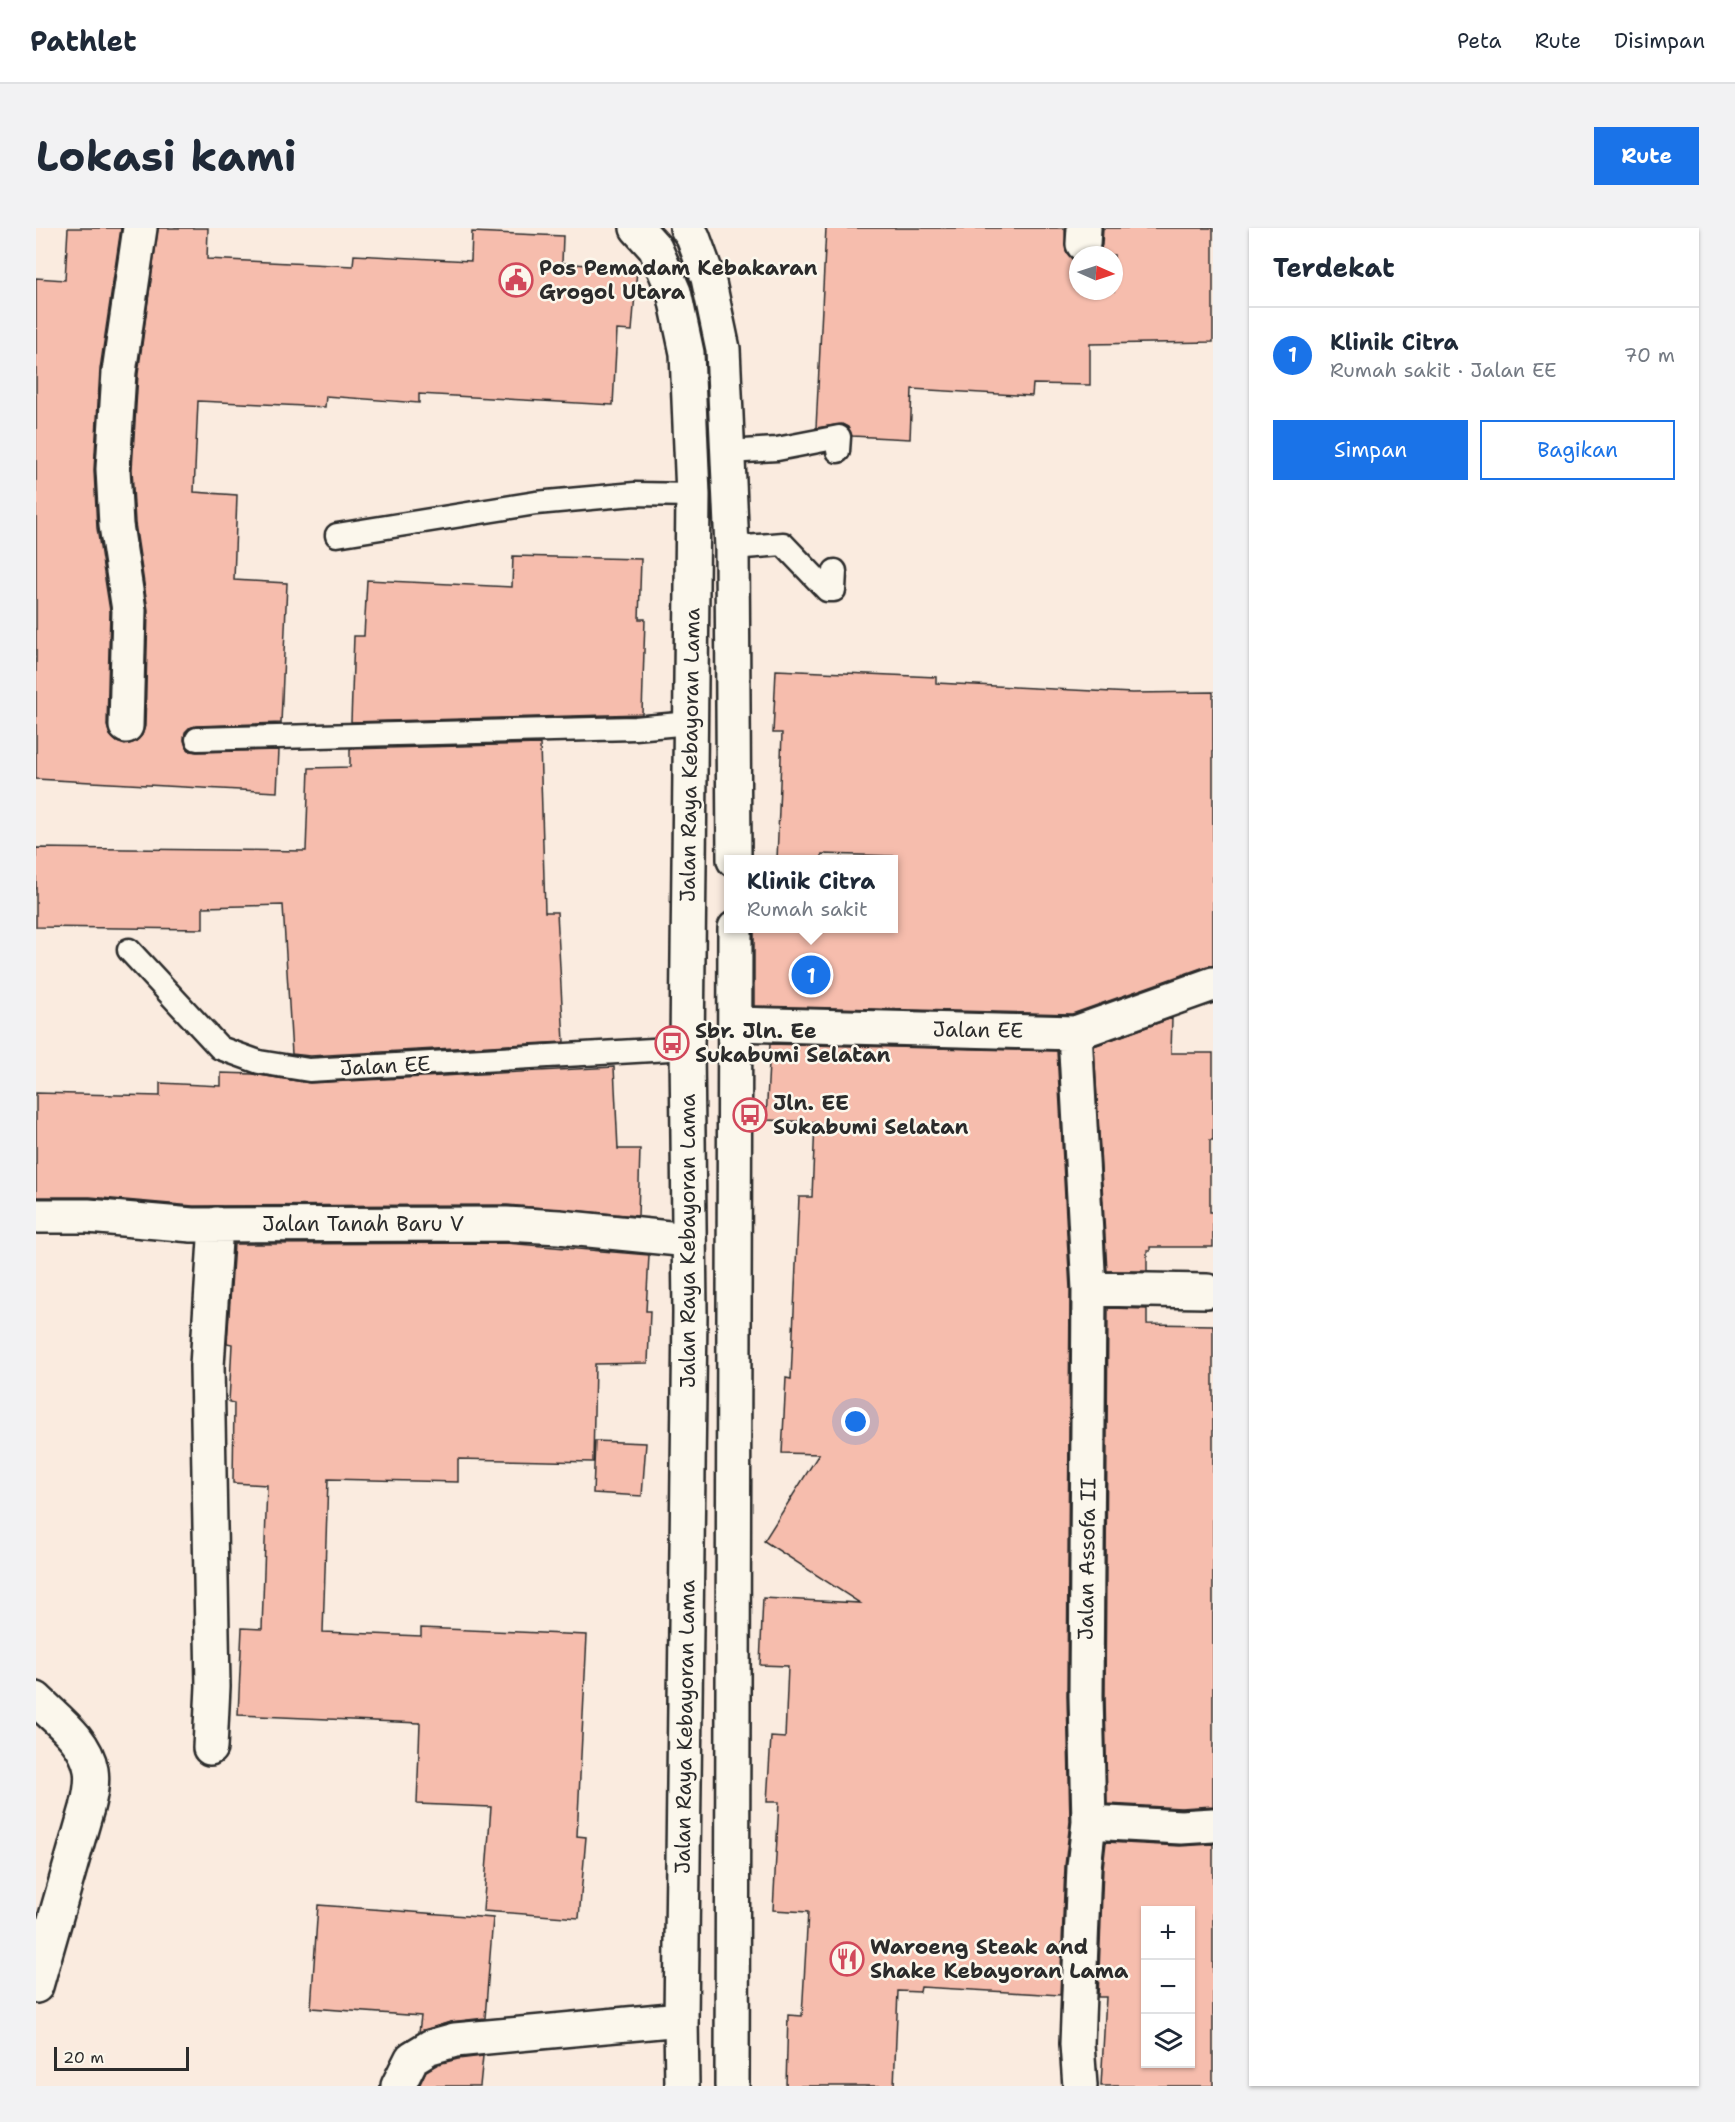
<!DOCTYPE html>
<html lang="id">
<head>
<meta charset="utf-8">
<style>
	:root { --surface:#fff; --page:#f2f2f3; --text:#1f2937; --muted:#747a83; --line:#e0e1e3; --accent:#1a73e8 }
	body { margin:0; font-family:"Shantell Sans",sans-serif; background:var(--page); color:var(--text) }
	.controls { position:absolute; right:18px; bottom:18px; display:grid; overflow:hidden; border-radius:0px; box-shadow:0 2px 4px #0004 }
	.controls button { width:54px; height:54px; display:grid; place-items:center; padding:0; border:0; border-bottom:2px solid var(--line); background:var(--surface); color:var(--text); font:30px sans-serif }
	.compass { position:absolute; left:1033px; top:18px; width:54px; height:54px; border-radius:50%; background:var(--surface); box-shadow:0 2px 4px #0004; rotate:93deg }
	.scale { position:absolute; left:18px; bottom:15px; width:135px; box-sizing:border-box; padding-left:6px; border:3px solid #2b2b2b; border-top:0; font-size:16px; line-height:21px; white-space:nowrap; color:#2b2b2b; -webkit-text-stroke:4px #fbf7ec; paint-order:stroke }
	.you { position:absolute; left:820px; top:1194px; width:21px; height:21px; margin:-15px; border:4px solid #fff; border-radius:50%; background:#1a73e8; box-shadow:0 0 0 9px #1a73e833 }
	.badge { display:grid; place-items:center; width:39px; height:39px; border-radius:50%; background:var(--accent); color:#fff; font-size:20px; font-weight:700 }
	.pin { position:absolute; translate:-50% -50%; border:3px solid #fff; box-shadow:0 2px 6px #0006 }
	.popup { position:absolute; left:688px; top:627px; width:174px; height:78px; box-sizing:border-box; display:grid; place-content:center; border-radius:0px; background:var(--surface); filter:drop-shadow(0 2px 4px #0005); font-size:20px; white-space:nowrap; color:var(--muted) }
	.popup b { font-size:22px; color:var(--text) }
	.popup::after { content:''; position:absolute; left:50%; top:100%; margin-left:-12px; border:12px solid transparent; border-top-color:var(--surface) }
	.list { margin:0; padding:0; list-style:none }
	h2 { display:flex; justify-content:space-between; align-items:center; height:78px; margin:0; padding:0 24px; font-size:26px }
	h2 small { font-size:20px; font-weight:400; color:var(--muted) }
	.list li { display:grid; grid-template-columns:39px 1fr auto; gap:18px; align-items:center; box-sizing:border-box; height:96px; padding:0 24px; border-top:2px solid var(--line) }
	.list b { display:block; font-size:22px; white-space:nowrap }
	.list p { margin:0; font-size:20px; white-space:nowrap; color:var(--muted) }
	.list em { font-size:20px; font-style:normal; color:var(--muted) }
	.actions { display:flex; gap:12px; padding:18px 24px }
	.actions a { flex:1; padding:14px 0; border:2px solid var(--accent); border-radius:0px; text-align:center; font-size:21px; color:var(--accent) }
	.actions .main { background:var(--accent); color:#fff }
	.icon { flex:none; width:33px; height:33px; fill:none; stroke:currentColor; stroke-width:2; stroke-linecap:round; stroke-linejoin:round }
	.map { position:relative; flex:none; width:1177px; height:1858px; overflow:hidden; border-radius:0px }
	header { display:flex; align-items:center; gap:36px; box-sizing:border-box; height:84px; padding:0 30px; background:var(--surface); border-bottom:2px solid var(--line) }
	header strong { font-size:28px }
	nav { display:flex; gap:33px; margin-inline-start:auto; font-size:21px }
	.intro { display:flex; align-items:center; justify-content:space-between; box-sizing:border-box; height:144px; padding:0 36px }
	h1 { margin:0; font-size:42px }
	.button { padding:15px 27px; border-radius:0px; background:var(--accent); color:#fff; font-size:21px; font-weight:700 }
	main { display:flex; gap:36px; padding:0 36px }
	aside { flex:1; background:var(--surface); border-radius:0px; box-shadow:0 2px 4px #0004 }
	.map>svg:first-child { display:block }
</style>
</head>
<body>
<header>
<strong>Pathlet</strong>
<nav><a>Peta</a><a>Rute</a><a>Disimpan</a></nav>
</header>
<div class="intro"><h1>Lokasi kami</h1><a class="button">Rute</a></div>
<main>
<div class="map">
<svg width="1177" height="1858" viewBox="0 0 1177 1858">
	<rect width="100%" height="100%" fill="#faebdf"/>
	<filter id="ink" filterUnits="userSpaceOnUse"><feTurbulence type="fractalNoise" baseFrequency=".0167" numOctaves="2"/><feDisplacementMap in="SourceGraphic" scale="12" xChannelSelector="R" yChannelSelector="G"/><feConvolveMatrix kernelMatrix="1 2 1 2 8 2 1 2 1" color-interpolation-filters="sRGB"/></filter>
	<g filter="url(#ink)">
		<path fill="#f6bdad" stroke="#2b2b2b" stroke-width="1.5" fill-rule="evenodd" d="M32,0h53l-21,141 -6,101 3,58 13,83 -3,115 3,9 7,7 8,3 10,-3 7,-7 3,-9 3,-116 -13,-87 -3,-54 6,-95 20,-146h50l-1,31 146,7 1,-11 117,6 1,-29 91,4 -1,27 75,6 -5,62 -15,-1 -4,75 -194,-11v9l-93,-7 -1,11 -127,-6 -4,91 43,3 -3,85 53,3 -6,140 -85,3 -7,2 -4,4 -1,8 2,7 4,4 7,1 82,-2 -2,42 -241,-13v-501l29,2z
			M790,0h239l1,24 6,7 6,3v29h36v-36h-16l4,-10 1,-17h110v114l-123,2v41l-57,-1 -1,12 -120,-7 -2,50 -58,-3 -4,-9 -6,-3 -26,4z
			M477,328l128,3 -2,60h6l-3,95 -291,8 3,-86h10l3,-56 145,7z
			M740,442l160,7v6l196,10 81,-1v274h-6l-135,48 -318,-8v-78h140v-72l-72,-2v6h-45l5,-127h-9z
			M504,516l5,168h12l7,130 -254,14 -18,-2 -9,-149 -80,2v22l-167,-2v-79l270,3 3,-83 41,-1v-18z
			M1136,790l-1,35h42v87h-3v72h3v35h-63v4h-3v20h-40l-13,-225z
			M734,816l287,7 13,238 -3,407 3,125 -5,45 -5,129 -139,-8 -1,5 -22,-1 -4,95h-108l2,-71 14,1 6,-104 -35,-2 6,-108h-12l4,-65 14,1 3,-72 -28,-1 3,-67 97,5 -96,-62 55,-87 -37,-1 4,-75 5,1 8,-182h13l3,-75 -49,-2z
			M578,839l4,82h22l-2,67 -131,-11 -314,1 -103,-9h-54v-104l124,3v-13l61,3v-13l32,1 57,9z
			M470,1015l143,12 -3,56h4l-2,52 -53,1 -2,98 -135,-3v23l-130,-3 -5,153 98,4v-8l166,7 -10,201 9,1 -7,81 -96,-7 8,-104 -74,-3 3,-81 -182,-8 4,-87 20,1 5,-144 -34,-2 1,-80 -5,-1 3,-58 -5,-1 7,-99z
			M1072,1080l39,1v15l66,1v481l-32,2 -74,-4 -2,-108z
			M559,1213l51,2 -4,53 -49,-3z
			M1070,1614l74,4 33,-2v242h-112l5,-89h-8l5,-129zM1110,1683h45v153h-45z
			M282,1677l175,13 -8,100 -35,4 -31,10 2,-16 -110,-8z
			M447,1828l-3,30h-61l7,-15 12,-7 20,-5z"/>
		<g fill="none" stroke-linecap="round" stroke-linejoin="round">
			<g stroke="#2b2b2b" stroke-width="27">
				<path id="service" d="M692,224l49,-3 62,-12 -1,14
					M301,307l199,-32 99,-9 58,1
					M696,320l51,-4 44,46h7l1,-19
					M161,511l438,-11 55,-5
					M93,722l91,98 39,14 50,8 378,-22"/>
			</g>
			<g stroke="#2b2b2b" stroke-width="38">
				<path id="minor" d="M1047,16l1,-16
					M90,498l3,-116 -13,-85 -3,-56 6,-97 21,-144
					M700,796l339,9 138,-49
					M1039,805l14,256 -3,407 3,126 -5,45 -7,177 3,42
					M0,988h52l104,9 314,-1 53,3 130,13
					M1053,1061l118,2
					M0,1471c20,20 50,41 55,71 2,13 -1,26 -4,38l-51,178
					M174,1520l3,-62 -6,-320 9,-142
					M1053,1594l92,5 32,-2
					M362,1858l14,-28 18,-11 25,-7 226,-21"/>
			</g>
			<g stroke="#2b2b2b" stroke-width="38">
				<path id="primary" d="M601,0l18,20 19,44 13,61 6,142 -6,553 3,265 -9,706 1,67
					M651,0l6,9 15,41 15,71 9,199 2,312
					M696,1858l3,-1158"/>
			</g>
			<use href="#service" stroke="#fbf7ec" stroke-width="22"/>
			<use href="#minor" stroke="#fbf7ec" stroke-width="33"/>
			<use href="#primary" stroke="#fbf7ec" stroke-width="33"/>
		</g>
	</g>
	<defs>
		<g id="civic-ring" transform="scale(1.725)"><circle r="9.5" fill="#fbf7ec" stroke="#d1495b" stroke-width="1.5"/><path d="M-.6-6.5H3V-4.5H.6V-3L4-1V1h2V6H-6V1h2V-1L-.6-3ZM-1.2 2.5V6h2.4V2.5Z" fill="#d1495b"/></g>
		<g id="bus-ring" transform="scale(1.725)"><circle r="9.5" fill="#fbf7ec" stroke="#d1495b" stroke-width="1.5"/><path d="M-5-6H5V4H4V6H2V4H-2V6H-4V4H-5ZM-3.5-4V0h7V-4ZM-3.5 1.2v1.5H-2V1.2ZM2 1.2v1.5H3.5V1.2Z" fill="#d1495b"/></g>
		<g id="restaurant-ring" transform="scale(1.725)"><circle r="9.5" fill="#fbf7ec" stroke="#d1495b" stroke-width="1.5"/><path d="M-5-6h1v4h1v-4h1v4h1v-4h1v5L-1.5 .5V6h-2V.5L-5-1ZM5-6V6H3V1.5H1.5Q1.5-4 5-6Z" fill="#d1495b"/></g>
	</defs>
	<g fill-rule="evenodd">
		<use href="#civic-ring" x="480" y="52"/>
		<use href="#bus-ring" x="636" y="815"/>
		<use href="#bus-ring" x="714" y="887"/>
		<use href="#restaurant-ring" x="811" y="1731"/>
	</g>
	<g text-anchor="middle" stroke-width="5" stroke-linejoin="round" paint-order="stroke">
		<g font-size="21" font-weight="bold" fill="#2b2b2b" stroke="#fbf7ec" text-anchor="start">
			<text x="503" y="47">Pos Pemadam Kebakaran<tspan x="503" dy="24">Grogol Utara</tspan></text>
			<text x="659" y="810">Sbr. Jln. Ee<tspan x="659" dy="24">Sukabumi Selatan</tspan></text>
			<text x="737" y="882">Jln. EE<tspan x="737" dy="24">Sukabumi Selatan</tspan></text>
			<text x="834" y="1726">Waroeng Steak and<tspan x="834" dy="24">Shake Kebayoran Lama</tspan></text>
		</g>
		<g font-size="21" fill="#2b2b2b" stroke="#fbf7ec">
			<text transform="translate(654 527) rotate(-89)" y="7">Jalan Raya Kebayoran Lama</text>
			<text transform="translate(942 802) rotate(1)" y="7">Jalan EE</text>
			<text transform="translate(349 838) rotate(-3)" y="7">Jalan EE</text>
			<text x="327" y="1003">Jalan Tanah Baru V</text>
			<text transform="translate(652 1013) rotate(-90)" y="7">Jalan Raya Kebayoran Lama</text>
			<text transform="translate(1051 1331) rotate(-89)" y="7">Jalan Assofa II</text>
			<text transform="translate(649 1499) rotate(-89)" y="7">Jalan Raya Kebayoran Lama</text>
		</g>
	</g>
</svg>
<div class="controls">
<button>+</button>
<button>−</button>
<button><svg class="icon" aria-label="layers" viewBox="0 0 24 24"><path d="M12 4l9 5-9 5-9-5zM3 14l9 5 9-5"/></svg></button>
</div>
<svg class="compass" viewBox="-18 -18 36 36"><path d="M0-13l5 13h-10z" fill="#e53935"/><path d="M0 13l5-13h-10z" fill="#747a83"/></svg>
<div class="scale">20 m</div>
<div class="you"></div>
<div class="pin badge" style="left:775px;top:747px">1</div>
<div class="popup"><b>Klinik Citra</b>Rumah sakit</div>
</div>
<aside>
<h2>Terdekat<small></small></h2>
<ul class="list">
<li><span class="badge">1</span><div><b>Klinik Citra</b><p>Rumah sakit · Jalan EE</p></div><em>70 m</em></li>
</ul>
<div class="actions"><a class="main">Simpan</a><a>Bagikan</a></div>
</aside>
</main>
</body>
</html>
